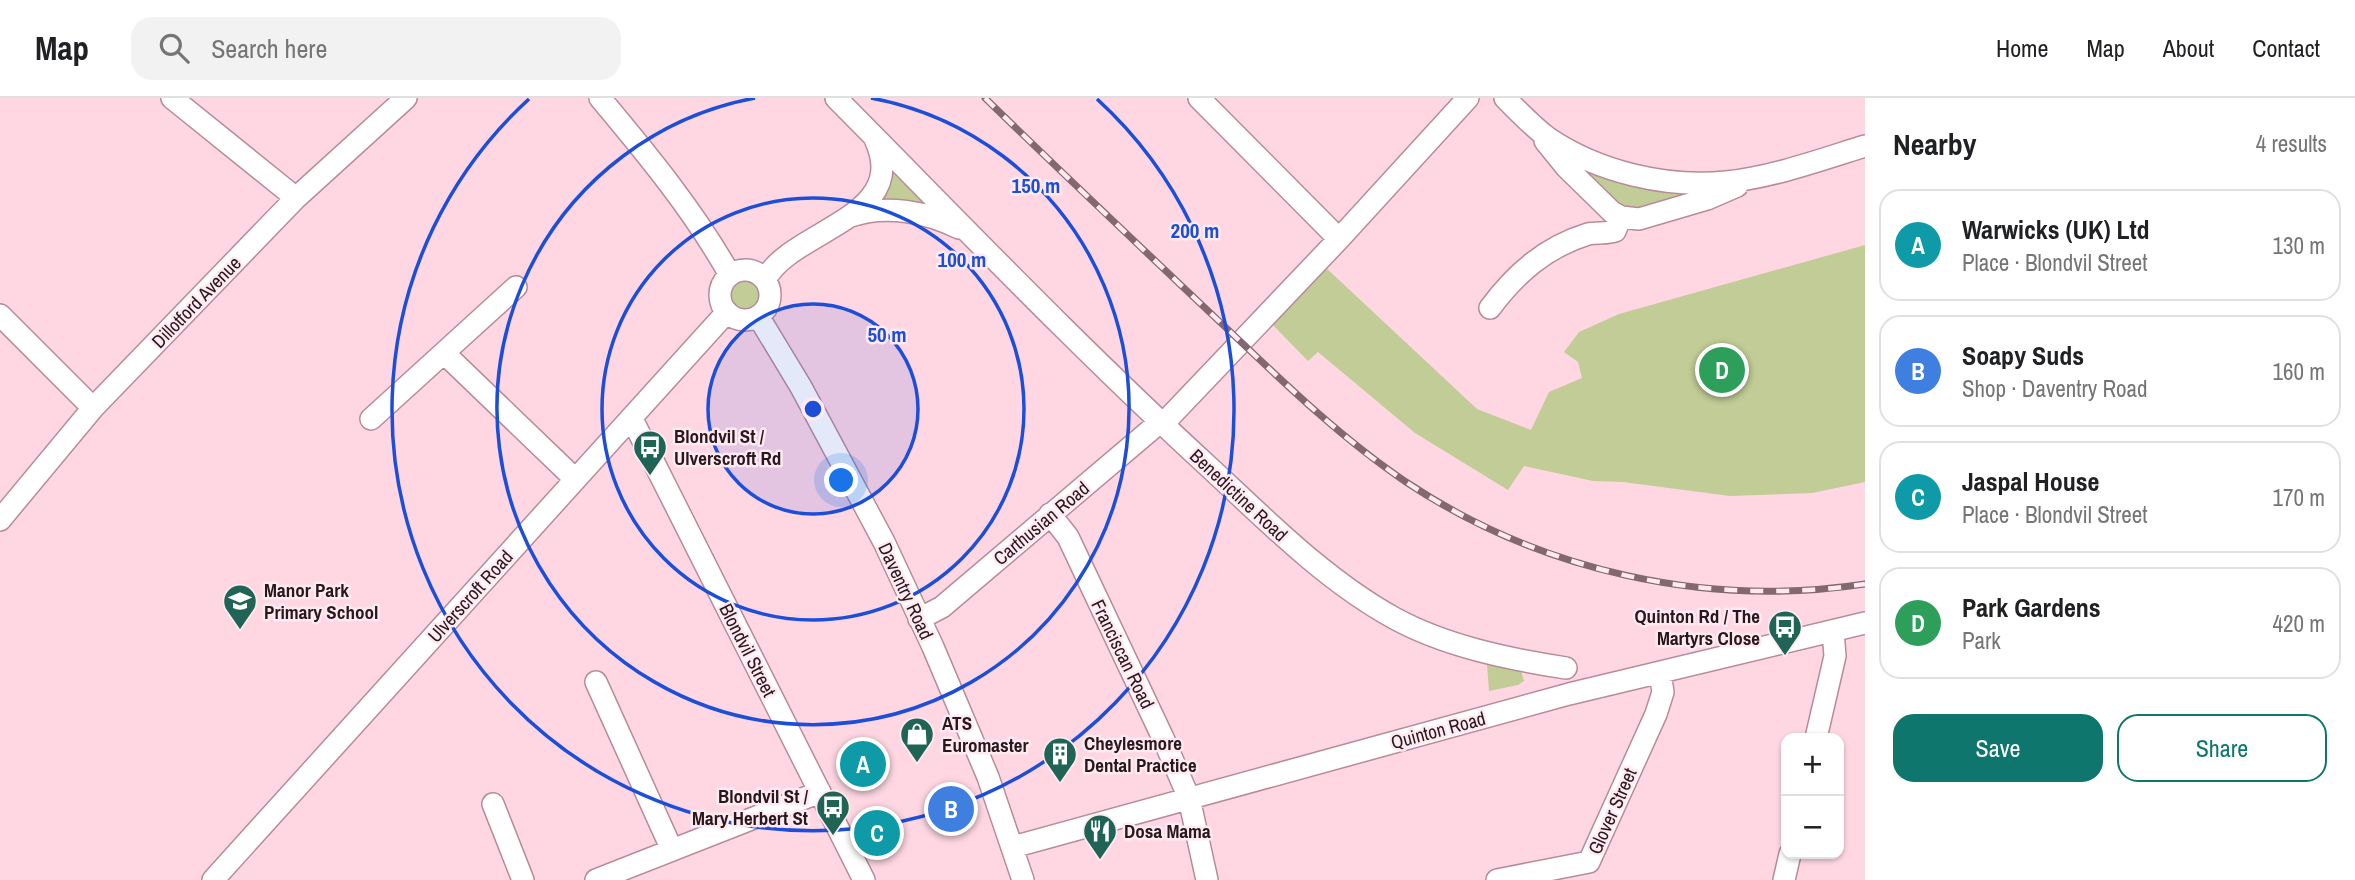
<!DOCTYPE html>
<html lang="en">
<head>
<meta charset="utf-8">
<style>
	:root { --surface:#fff; --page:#f2f2f2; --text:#202124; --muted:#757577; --line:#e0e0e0; --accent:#0f766e }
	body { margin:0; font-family:"Archivo Narrow",sans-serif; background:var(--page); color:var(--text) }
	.controls { position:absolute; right:21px; bottom:21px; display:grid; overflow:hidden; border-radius:14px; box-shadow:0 2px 5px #0004 }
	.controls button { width:63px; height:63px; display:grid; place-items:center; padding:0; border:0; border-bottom:2px solid var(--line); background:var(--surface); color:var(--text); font:35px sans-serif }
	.you { position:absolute; left:842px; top:383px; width:24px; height:24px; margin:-18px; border:5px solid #fff; border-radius:50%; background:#1a73e8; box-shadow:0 0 0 10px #1a73e833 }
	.badge { display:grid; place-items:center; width:46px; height:46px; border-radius:50%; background:var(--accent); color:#fff; font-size:23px; font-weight:700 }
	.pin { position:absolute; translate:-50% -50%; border:4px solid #fff; box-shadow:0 2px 7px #0006 }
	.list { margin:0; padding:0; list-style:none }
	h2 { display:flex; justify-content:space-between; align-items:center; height:91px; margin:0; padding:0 28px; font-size:30px }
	h2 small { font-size:23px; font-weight:400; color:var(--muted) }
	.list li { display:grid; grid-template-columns:46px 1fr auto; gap:21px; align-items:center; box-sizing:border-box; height:112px; margin:0 14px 14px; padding:0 14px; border:2px solid var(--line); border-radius:21px }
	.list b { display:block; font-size:26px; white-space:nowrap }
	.list p { margin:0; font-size:23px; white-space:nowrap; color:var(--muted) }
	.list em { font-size:23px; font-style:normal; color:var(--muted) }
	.actions { display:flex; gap:14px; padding:21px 28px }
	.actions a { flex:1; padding:16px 0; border:2px solid var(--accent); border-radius:21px; text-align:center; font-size:24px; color:var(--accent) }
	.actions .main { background:var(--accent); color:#fff }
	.icon { flex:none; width:38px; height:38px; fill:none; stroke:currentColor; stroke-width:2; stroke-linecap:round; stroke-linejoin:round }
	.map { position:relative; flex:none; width:1865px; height:782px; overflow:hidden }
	header { display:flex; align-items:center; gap:42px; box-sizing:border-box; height:98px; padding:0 35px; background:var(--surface); border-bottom:2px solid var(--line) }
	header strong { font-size:33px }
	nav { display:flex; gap:38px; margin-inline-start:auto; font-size:24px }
	.search { width:490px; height:63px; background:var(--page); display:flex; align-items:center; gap:18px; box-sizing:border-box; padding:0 24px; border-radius:21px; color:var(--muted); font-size:26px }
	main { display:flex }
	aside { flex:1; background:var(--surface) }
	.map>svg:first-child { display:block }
</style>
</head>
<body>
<header>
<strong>Map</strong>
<div class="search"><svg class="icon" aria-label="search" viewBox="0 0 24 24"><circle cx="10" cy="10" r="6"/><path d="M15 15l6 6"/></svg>Search here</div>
<nav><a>Home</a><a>Map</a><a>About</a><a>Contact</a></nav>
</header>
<main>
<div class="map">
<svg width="1865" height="782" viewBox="0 0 1865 782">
	<rect width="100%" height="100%" fill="#fed7e3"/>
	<path fill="#c2cc96" d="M1570,65l134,30 -73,21z
		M890,68l44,41 -56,-2z
		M1865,147v237l-53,11 -82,3 -107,-14 -30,-1 -69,-15 -16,24 -93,-57 -97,-81 -10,9 -39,-40 55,-55 153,143 54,21 18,-38 33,-14 -4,-16 -14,-10 15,-20 40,-18z
		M726 196a19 19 0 1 1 38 0a19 19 0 1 1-38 0Z
		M1487,566l34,7 3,10 -6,4 -29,6z"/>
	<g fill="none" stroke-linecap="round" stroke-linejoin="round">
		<g stroke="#b88b9b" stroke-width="24">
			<path id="minor" d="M172,0l124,100
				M600,0c47,56 94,113 130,177
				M836,0c123,124 244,251 373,369 57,53 116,113 185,151 51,28 114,41 172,50
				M1199,0l140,141
				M1505,0c14,14 27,28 43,40 50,34 118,50 178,44 47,-5 94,-22 139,-36
				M1545,43l21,26 46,45 9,5 18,2 68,-20 30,-13
				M851,118c35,-12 76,-4 108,12
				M720 197a25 25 0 1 1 50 0a25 25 0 1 1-50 0Z
				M765,182c26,-51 147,-61 110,-141
				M1490,210c26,-35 56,-61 98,-74 9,-2 19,0 27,-3l6,-14
				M0,217l93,93
				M758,218l43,71 83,155 49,105 55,130 35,103
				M444,255l131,126
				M371,321l145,-132
				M632,321l232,461
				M1162,327l177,-186 129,-141
				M1050,416l18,23 95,201 26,60 18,82
				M0,422l93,-112 203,-210 110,-100
				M919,521l23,-12 218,-185
				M596,584l76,168
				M1816,640l19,-82 -2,-25
				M493,706l30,76
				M1013,749l556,-153 296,-71
				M213,782l514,-568
				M596,782l224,-88
				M1497,782l92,-18 67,-148 7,-22 -3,-19
				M1784,782l6,-26"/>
		</g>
		<use href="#minor" stroke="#fff" stroke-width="21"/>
		<g stroke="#836871" stroke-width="7">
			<path id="rail" d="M985,0c72,70 145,139 218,208 65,61 129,126 203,176 134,89 300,126 459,102"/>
		</g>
		<use href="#rail" stroke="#feeaf0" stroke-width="4.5" stroke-dasharray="13" stroke-linecap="butt"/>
	</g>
	<circle cx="813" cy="311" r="105" fill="#1d4ed8" fill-opacity=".12"/>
	<g fill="none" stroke="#1d4ed8" stroke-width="3.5">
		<circle cx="813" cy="311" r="105"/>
		<circle cx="813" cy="311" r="211"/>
		<path d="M871 0A316 316 0 1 1 755 0"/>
		<path d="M1097 1A421 421 0 1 1 529 1"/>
	</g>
	<defs>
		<g id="bus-pin" transform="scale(1.75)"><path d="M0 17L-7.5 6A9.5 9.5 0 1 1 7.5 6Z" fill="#1f6455" stroke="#feeaf0"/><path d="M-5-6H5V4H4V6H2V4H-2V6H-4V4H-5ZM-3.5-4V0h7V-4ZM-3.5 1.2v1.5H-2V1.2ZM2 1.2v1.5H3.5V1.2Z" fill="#fff"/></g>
		<g id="school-pin" transform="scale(1.75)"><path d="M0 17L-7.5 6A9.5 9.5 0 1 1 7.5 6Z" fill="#1f6455" stroke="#feeaf0"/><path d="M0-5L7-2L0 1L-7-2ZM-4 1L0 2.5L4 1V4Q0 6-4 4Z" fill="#fff"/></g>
		<g id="shop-pin" transform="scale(1.75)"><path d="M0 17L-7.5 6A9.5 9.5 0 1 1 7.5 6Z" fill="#1f6455" stroke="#feeaf0"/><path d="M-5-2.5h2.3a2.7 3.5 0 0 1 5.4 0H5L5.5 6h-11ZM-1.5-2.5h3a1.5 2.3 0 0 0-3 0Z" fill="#fff"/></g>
		<g id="building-pin" transform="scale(1.75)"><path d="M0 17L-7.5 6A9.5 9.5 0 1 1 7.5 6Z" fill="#1f6455" stroke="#feeaf0"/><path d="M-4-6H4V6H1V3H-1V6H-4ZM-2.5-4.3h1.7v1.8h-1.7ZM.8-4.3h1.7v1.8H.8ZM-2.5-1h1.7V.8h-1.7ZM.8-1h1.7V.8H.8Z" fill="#fff"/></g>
		<g id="restaurant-pin" transform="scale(1.75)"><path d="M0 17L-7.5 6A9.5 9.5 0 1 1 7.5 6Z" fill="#1f6455" stroke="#feeaf0"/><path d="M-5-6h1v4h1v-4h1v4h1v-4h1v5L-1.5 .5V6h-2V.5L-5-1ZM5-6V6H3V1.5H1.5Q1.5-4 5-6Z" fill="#fff"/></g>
	</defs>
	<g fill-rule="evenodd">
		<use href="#bus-pin" x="650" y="349"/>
		<use href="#school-pin" x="240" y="503"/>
		<use href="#bus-pin" x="1785" y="529"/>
		<use href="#shop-pin" x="917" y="636"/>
		<use href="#building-pin" x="1060" y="656"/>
		<use href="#bus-pin" x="833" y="709"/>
		<use href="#restaurant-pin" x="1100" y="733"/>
	</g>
	<g text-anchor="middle" stroke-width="5" stroke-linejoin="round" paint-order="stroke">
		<g font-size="19" fill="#28171d" stroke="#feeaf0">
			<text transform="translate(196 204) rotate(-46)" y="7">Dillotford Avenue</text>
			<text transform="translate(1239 397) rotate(43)" y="7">Benedictine Road</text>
			<text transform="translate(1041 425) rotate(-40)" y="7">Carthusian Road</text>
			<text transform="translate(906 493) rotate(65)" y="7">Daventry Road</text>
			<text transform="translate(470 498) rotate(-48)" y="7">Ulverscroft Road</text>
			<text transform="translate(748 552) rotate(63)" y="7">Blondvil Street</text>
			<text transform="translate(1123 556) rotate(64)" y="7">Franciscan Road</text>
			<text transform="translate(1438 632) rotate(-15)" y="7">Quinton Road</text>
			<text transform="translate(1612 713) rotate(-66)" y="7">Glover Street</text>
		</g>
		<g font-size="19" font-weight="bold" fill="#28171d" stroke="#feeaf0" text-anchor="start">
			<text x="674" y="345">Blondvil St /<tspan x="674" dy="22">Ulverscroft Rd</tspan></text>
			<text x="264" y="499">Manor Park<tspan x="264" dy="22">Primary School</tspan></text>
			<text x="1760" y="525" text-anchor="end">Quinton Rd / The<tspan x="1760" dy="22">Martyrs Close</tspan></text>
			<text x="942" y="632">ATS<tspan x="942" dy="22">Euromaster</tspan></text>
			<text x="1084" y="652">Cheylesmore<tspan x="1084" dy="22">Dental Practice</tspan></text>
			<text x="808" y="705" text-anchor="end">Blondvil St /<tspan x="808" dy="22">Mary Herbert St</tspan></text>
			<text x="1124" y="740">Dosa Mama</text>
		</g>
	</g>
	<circle cx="813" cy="311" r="10" fill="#1d4ed8" stroke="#feeaf0" stroke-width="3.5"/>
	<g font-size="21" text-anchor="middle" font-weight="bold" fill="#1d4ed8" stroke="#feeaf0" stroke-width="5" stroke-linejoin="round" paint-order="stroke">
		<text x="1036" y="95">150 m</text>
		<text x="1195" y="140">200 m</text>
		<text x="962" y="169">100 m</text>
		<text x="887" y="244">50 m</text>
	</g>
</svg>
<div class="controls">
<button>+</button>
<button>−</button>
</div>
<div class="you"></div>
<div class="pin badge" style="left:863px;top:666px;background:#0f9aa8">A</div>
<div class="pin badge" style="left:951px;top:711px;background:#3f7fe0">B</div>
<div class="pin badge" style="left:877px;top:735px;background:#0f9aa8">C</div>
<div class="pin badge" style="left:1722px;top:272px;background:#2e9e5b">D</div>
</div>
<aside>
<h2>Nearby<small>4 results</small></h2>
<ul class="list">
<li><span class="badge" style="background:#0f9aa8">A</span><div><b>Warwicks (UK) Ltd</b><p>Place · Blondvil Street</p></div><em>130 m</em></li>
<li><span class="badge" style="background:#3f7fe0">B</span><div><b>Soapy Suds</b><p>Shop · Daventry Road</p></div><em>160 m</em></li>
<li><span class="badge" style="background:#0f9aa8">C</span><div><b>Jaspal House</b><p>Place · Blondvil Street</p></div><em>170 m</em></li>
<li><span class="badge" style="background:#2e9e5b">D</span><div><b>Park Gardens</b><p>Park</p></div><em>420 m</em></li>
</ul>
<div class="actions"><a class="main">Save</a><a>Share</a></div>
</aside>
</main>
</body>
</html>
